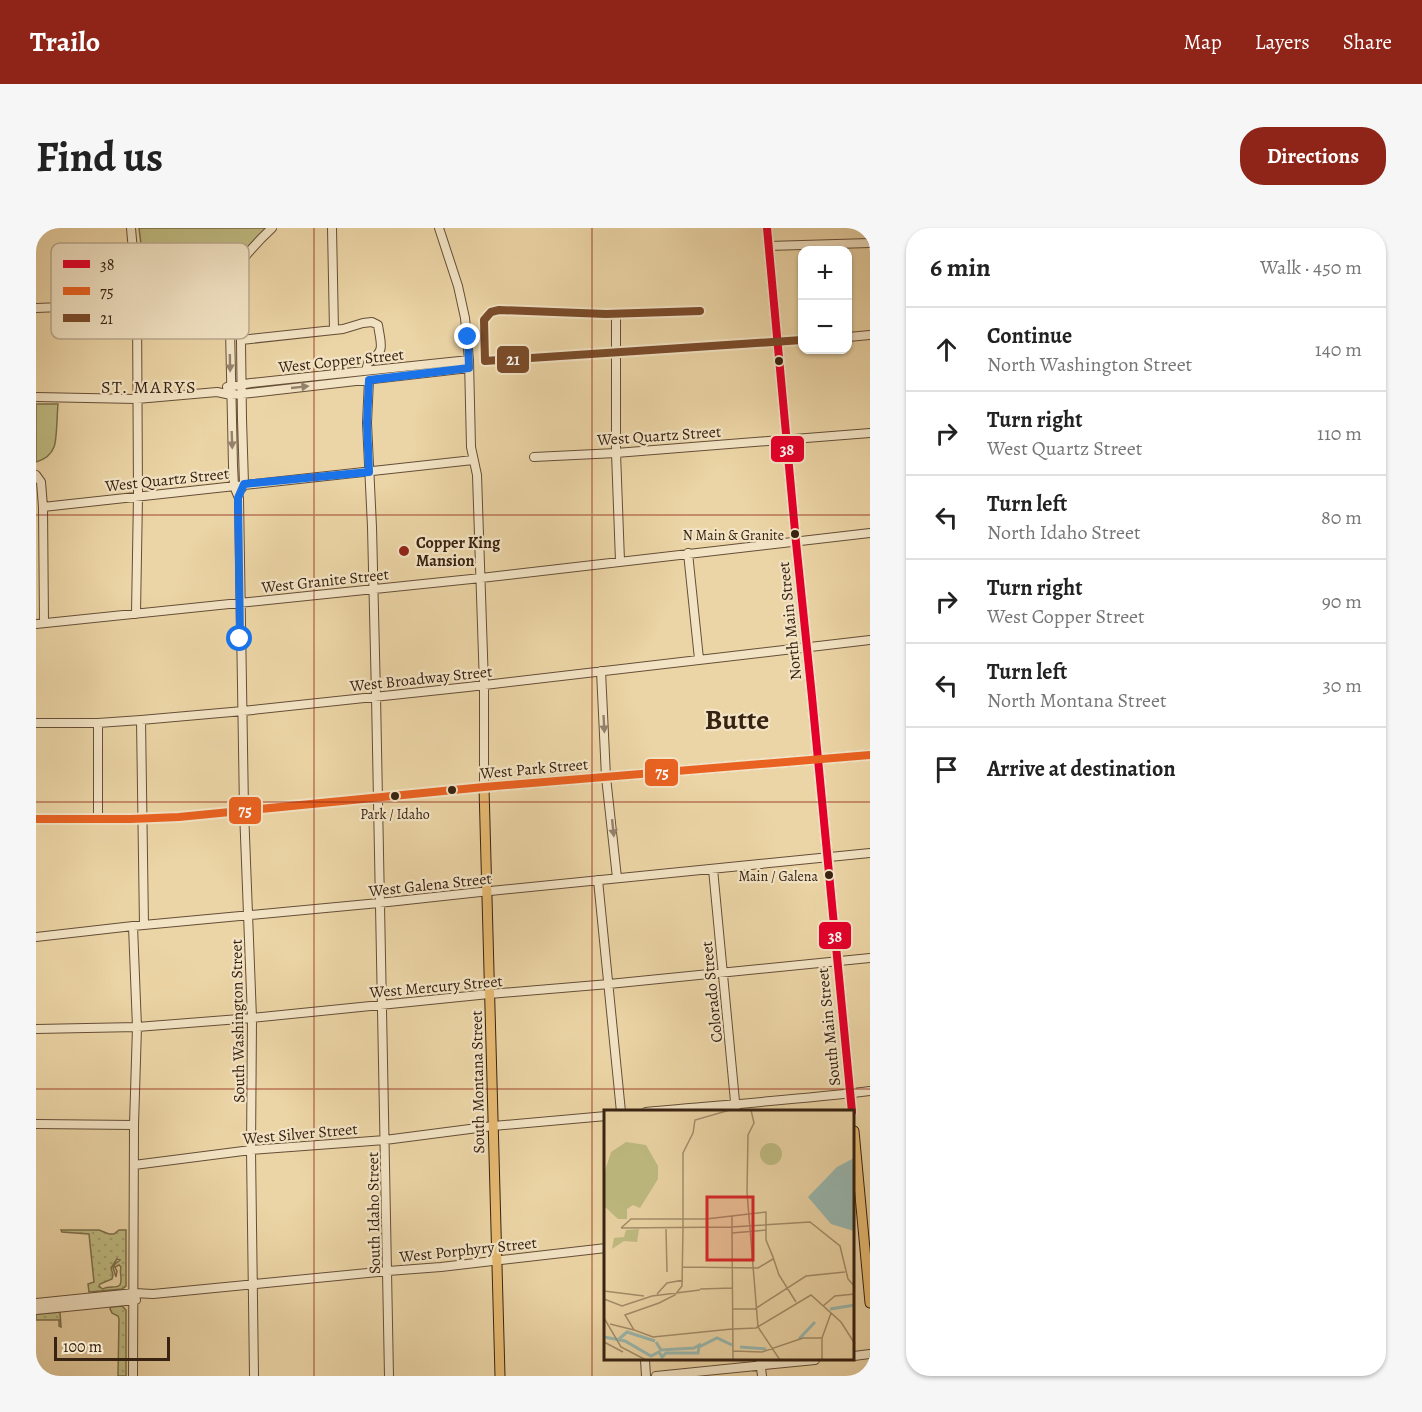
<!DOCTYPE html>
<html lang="en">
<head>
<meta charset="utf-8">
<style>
	:root { --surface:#fff; --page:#f6f6f6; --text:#222; --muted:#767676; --line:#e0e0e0; --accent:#8f2418 }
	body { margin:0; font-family:Alegreya,serif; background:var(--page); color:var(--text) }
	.controls { position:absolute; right:18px; top:18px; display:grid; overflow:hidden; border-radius:12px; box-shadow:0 2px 4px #0004 }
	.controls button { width:54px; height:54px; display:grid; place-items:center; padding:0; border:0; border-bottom:2px solid var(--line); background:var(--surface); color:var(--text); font:30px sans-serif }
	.scale { position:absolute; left:18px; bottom:15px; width:116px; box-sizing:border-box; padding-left:6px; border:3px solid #382212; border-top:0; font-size:16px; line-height:21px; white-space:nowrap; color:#382212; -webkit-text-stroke:4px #f2e3c4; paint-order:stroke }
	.stop { position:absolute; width:18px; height:18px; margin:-14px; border:4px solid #1a73e8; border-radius:50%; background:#fff }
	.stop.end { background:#1a73e8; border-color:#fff; box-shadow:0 2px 6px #0008 }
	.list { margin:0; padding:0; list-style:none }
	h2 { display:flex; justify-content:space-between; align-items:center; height:78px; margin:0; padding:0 24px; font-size:26px }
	h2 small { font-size:20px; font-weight:400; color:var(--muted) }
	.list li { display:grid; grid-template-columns:39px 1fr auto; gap:18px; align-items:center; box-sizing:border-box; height:84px; padding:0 24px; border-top:2px solid var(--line) }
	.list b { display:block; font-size:22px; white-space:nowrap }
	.list p { margin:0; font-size:20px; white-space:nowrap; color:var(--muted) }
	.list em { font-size:20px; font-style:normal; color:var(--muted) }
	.icon { flex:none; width:33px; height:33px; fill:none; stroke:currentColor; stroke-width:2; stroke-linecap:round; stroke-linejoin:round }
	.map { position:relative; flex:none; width:834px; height:1148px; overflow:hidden; border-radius:24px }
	header { display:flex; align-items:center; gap:36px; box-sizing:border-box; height:84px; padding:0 30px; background:var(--accent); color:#fff }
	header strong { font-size:28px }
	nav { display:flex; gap:33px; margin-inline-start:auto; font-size:21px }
	.intro { display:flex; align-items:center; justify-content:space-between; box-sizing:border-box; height:144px; padding:0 36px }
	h1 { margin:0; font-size:42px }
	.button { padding:15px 27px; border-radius:24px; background:var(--accent); color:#fff; font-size:21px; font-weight:700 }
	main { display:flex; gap:36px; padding:0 36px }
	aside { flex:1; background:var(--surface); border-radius:24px; box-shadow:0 2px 4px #0004 }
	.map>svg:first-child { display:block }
</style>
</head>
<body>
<header>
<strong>Trailo</strong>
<nav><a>Map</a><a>Layers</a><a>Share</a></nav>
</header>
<div class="intro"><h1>Find us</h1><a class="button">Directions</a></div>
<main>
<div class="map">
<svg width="834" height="1148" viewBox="0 0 834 1148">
	<defs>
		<pattern id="grass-dots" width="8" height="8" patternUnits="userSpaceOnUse" patternTransform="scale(1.5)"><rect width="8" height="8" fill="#bfbb81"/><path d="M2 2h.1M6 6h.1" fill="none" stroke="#a5a06e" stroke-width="1.8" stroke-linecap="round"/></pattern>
	</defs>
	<rect width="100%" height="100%" fill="#ebd4a5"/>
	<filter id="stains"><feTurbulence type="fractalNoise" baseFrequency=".00333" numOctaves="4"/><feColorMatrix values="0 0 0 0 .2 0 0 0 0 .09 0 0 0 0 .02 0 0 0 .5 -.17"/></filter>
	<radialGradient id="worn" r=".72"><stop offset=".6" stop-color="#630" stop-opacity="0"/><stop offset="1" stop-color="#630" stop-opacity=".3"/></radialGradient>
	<path fill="url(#grass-dots)" stroke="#7c6e4a" stroke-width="1.5" fill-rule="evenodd" d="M25,1002h38l10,4h5l5,-4h7v56l-4,3 -33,3 -1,-8 6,-2 -5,-48 -27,-2zM81,1031l3,1 -5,4 -2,4 3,9 1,-6 -2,-4 4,-2 2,2c-2,7 2,11 -1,18 -5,4 -11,0 -17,4l-2,-1 -2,-2 1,-2 12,-5 1,-4 -2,-7z
		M86,1078l4,4v66h-8l1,-57 -1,-3 -6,-3 -2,-4 1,-2z
		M24,1084l1,15 -2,-1v-6h-23v-6z"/>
	<path fill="#bfbb81" stroke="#7c6e4a" stroke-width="1.5" d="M103,0h129l-25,28 -15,14h-81l-4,-9z
		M0,176h22c-1,9 -1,37 -4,43 -3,8 -11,13 -18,15z"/>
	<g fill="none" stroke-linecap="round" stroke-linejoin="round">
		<g stroke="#654e37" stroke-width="10">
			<path id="minor" d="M95,0c2,25 5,50 6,76l1,192 -2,118
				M296,0l2,102
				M732,18l102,-3
				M48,26l49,-1
				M204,38l2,153 2,65 -2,4
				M0,80l101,-4
				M664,83l-94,3 -107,-4 -8,2 -7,8 1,41 317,-21
				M580,86v139l4,108
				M812,109l22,-2
				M205,112l102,-11 20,-6 9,-1 6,3c3,21 8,25 -10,38l-2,8
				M333,152l-2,43 5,104 4,169 13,680
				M191,159l24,-4 94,-10 124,-13
				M0,169l101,2 80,-7 14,3 11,-1 227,-26
				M498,229l82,-4 254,-20
				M0,247l5,7 2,25 1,116
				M7,279l430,-47
				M652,325l11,106
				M0,396l445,-46 389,-45
				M565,443l5,106 11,101
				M105,492l3,205
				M0,495h62l43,-3 102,-9 225,-24 402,-47
				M62,495v96
				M0,591h95l48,-2 305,-30v-102l-7,-210 -6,-28 -2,-87 -4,-42 -7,-32 -19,-58
				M677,641l23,243
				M562,652l23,232
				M0,709l97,-11 246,-23 92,-10 399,-40
				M0,801l101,-2 115,-9 237,-24 120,-10 261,-26
				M610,884c75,-7 149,-12 224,-21
				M0,896l98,1
				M98,937l117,-15 134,-10 108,-14 113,-10
				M0,1075l98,-10 19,1 235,-23 53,-4 165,-19
				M0,1082l100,-10
				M818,1128l16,-2
				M609,1132l1,16
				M724,1132l2,16
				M97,1148l1,-251 3,-98 -4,-101
				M218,1148l-3,-226 1,-132 -8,-208 -5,-312 -5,-12 -1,-20 -4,-183c5,-17 30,-43 43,-55
				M620,1148l159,-16"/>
		</g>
		<g stroke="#382212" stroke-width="11">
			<path id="major" d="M731,0l29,314 16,155 40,415
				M818,903l16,172
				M464,1148l-16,-589 386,-32"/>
		</g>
		<use href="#minor" stroke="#f2e3c4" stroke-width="8"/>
		<use href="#major" stroke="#e6ba72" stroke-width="9"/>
		<g stroke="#f2e3c4" stroke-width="12">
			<path id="bus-1" d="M731,0l29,314 16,155 40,415"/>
		</g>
		<g stroke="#f2e3c4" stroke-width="12">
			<path id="bus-2" d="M0,591h95l48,-2 305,-30 386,-32"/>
		</g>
		<g stroke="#f2e3c4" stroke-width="12">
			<path id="bus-3" d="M664,83l-94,3 -107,-4 -8,2 -7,8 1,41 317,-21"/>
		</g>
		<use href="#bus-1" stroke="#e4002b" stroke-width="8"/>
		<use href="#bus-2" stroke="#e96221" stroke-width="8"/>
		<use href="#bus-3" stroke="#7a4b2a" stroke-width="8"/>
	</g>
	<defs><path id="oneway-solid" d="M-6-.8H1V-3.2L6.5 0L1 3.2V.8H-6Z" transform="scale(1.5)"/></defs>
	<g fill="#95826b">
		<use href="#oneway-solid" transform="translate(194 135) rotate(89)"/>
		<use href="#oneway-solid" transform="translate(264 159) rotate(-6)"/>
		<use href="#oneway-solid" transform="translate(196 212) rotate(88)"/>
		<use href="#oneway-solid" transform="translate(568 496) rotate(87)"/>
		<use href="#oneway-solid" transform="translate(577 600) rotate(84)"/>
	</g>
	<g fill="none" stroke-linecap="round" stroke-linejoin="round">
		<path stroke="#1a73e8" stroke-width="8" d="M204,411l-2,-141 6,-14 125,-12 -2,-49 2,-43 100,-12 -1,-31"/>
	</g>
	<path fill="none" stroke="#8f2418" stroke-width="1.5" stroke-opacity="0.55" d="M278,0v1148M556,0v1148M0,287h834M0,574h834M0,861h834"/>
	<g fill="#382212" stroke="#f2e3c4" stroke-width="2">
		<circle cx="743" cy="133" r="5"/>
		<circle cx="759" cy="306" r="5"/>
		<circle cx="416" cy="562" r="5"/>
		<circle cx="359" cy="568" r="5"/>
		<circle cx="793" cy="647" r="5"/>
	</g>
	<circle fill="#8f2418" stroke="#f2e3c4" stroke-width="2" cx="368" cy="323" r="6"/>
	<g text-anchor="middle" stroke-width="4.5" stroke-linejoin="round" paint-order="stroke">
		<g font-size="14" fill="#382212" stroke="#f2e3c4" text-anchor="end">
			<text x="748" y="312">N Main &amp; Granite</text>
			<text x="359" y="591" text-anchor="middle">Park / Idaho</text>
			<text x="782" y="653">Main / Galena</text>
		</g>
		<g font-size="16" fill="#382212" stroke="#f2e3c4">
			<text transform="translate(305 132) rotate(-6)" y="6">West Copper Street</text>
			<text transform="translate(623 207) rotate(-4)" y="6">West Quartz Street</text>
			<text transform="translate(131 251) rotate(-6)" y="6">West Quartz Street</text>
			<text transform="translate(289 352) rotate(-6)" y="6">West Granite Street</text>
			<text transform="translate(753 393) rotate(-96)" y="6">North Main Street</text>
			<text transform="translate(385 450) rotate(-6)" y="6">West Broadway Street</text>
			<text transform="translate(498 540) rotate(-5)" y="6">West Park Street</text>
			<text transform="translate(394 656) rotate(-6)" y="6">West Galena Street</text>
			<text transform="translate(400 758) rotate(-5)" y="6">West Mercury Street</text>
			<text transform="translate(675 764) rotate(-96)" y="6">Colorado Street</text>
			<text transform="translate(201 793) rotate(-91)" y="6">South Washington Street</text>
			<text transform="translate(792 799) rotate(-96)" y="6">South Main Street</text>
			<text transform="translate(441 854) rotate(-91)" y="6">South Montana Street</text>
			<text transform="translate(264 905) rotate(-5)" y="6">West Silver Street</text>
			<text transform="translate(337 985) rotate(-91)" y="6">South Idaho Street</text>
			<text transform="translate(432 1021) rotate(-6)" y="6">West Porphyry Street</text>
		</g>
		<g font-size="16" font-weight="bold" fill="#382212" stroke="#f2e3c4" text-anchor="start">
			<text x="380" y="320">Copper King<tspan x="380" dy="18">Mansion</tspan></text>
		</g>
		<g font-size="18" letter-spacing="1.5" fill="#382212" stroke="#f2e3c4">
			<text x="113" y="165">ST. MARYS</text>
		</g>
		<g font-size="28" font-weight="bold" fill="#382212" stroke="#f2e3c4">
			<text x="701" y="501">Butte</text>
		</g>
	</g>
	<g transform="translate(568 882)">
		<rect width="250" height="250" fill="#ebd4a5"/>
		<path d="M22,32l20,3 12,21v13l-18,29 -7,-3 -6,4v10h-9l-14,-13v-32l7,-22zM156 44a11 11 0 1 1 22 0a11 11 0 1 1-22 0ZM35,119l-2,13 -13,-1 -12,8 2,-11 10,-1 2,-7z" fill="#bfbb81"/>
		<path d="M250,48h1l-1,73 -23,-7 -23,-27 29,-30z" fill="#99b7ae"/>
		<path fill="none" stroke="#99b7ae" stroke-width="3" d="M226,199l25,-4M0,227l21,4 26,15 8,-4 3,5 4,-4h32l1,-6 18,-9 15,7M15,229l8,-7 28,9M195,229l16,-17M52,232l5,8 33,-2 7,-4M136,237l26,2"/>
		<path fill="none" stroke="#a38d6a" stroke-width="1.5" d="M147,0l3,13 -6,12 -1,57 11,135M162,115v15l7,17M17,118l10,-9h75l60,-7v13M17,118l111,-1v-11M62,119l1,43M79,119v-76l10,-20 2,-13 35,-10M128,123l34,-3M168,144l7,21 17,27M79,157l75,1 15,-9M96,179l33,-1M0,181l40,5M53,184l10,-11 16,-3M0,189l18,7 30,-10 48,-6M55,193l-34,12 9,15 19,7 79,-8M55,193l16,-8 7,-9 1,-57M219,196l12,-10 20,-2M129,199h22l51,-33 39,-4M0,208l17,29 25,13M6,214l24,6M154,217l22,33M129,219l23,-1 55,-33 30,27 14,22M218,228l9,-25M0,232l19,10M129,241l29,1 41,-14h19M129,250l-1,-133 78,-5 30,24 8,33 7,8M218,250v-22"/>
		<path fill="#d62828" fill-opacity="0.15" stroke="#d62828" stroke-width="3" d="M103,87h46v63h-46z"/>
		<rect width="250" height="250" fill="none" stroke="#382212" stroke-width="3"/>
	</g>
	<rect x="15" y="15" width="198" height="96" rx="9" fill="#f2e3c4" stroke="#baa98f" stroke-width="1.5"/>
	<rect x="27" y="32" width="27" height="8" fill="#e4002b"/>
	<rect x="27" y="59" width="27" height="8" fill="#e96221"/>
	<rect x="27" y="86" width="27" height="8" fill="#7a4b2a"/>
	<g font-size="16" fill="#382212">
		<text x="64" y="42">38</text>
		<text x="64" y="69">75</text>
		<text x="64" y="96">21</text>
	</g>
	<g stroke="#f2e3c4" stroke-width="2">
		<rect x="460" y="117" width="34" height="29" rx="6" fill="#7a4b2a"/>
		<rect x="734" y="207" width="35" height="28" rx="6" fill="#e4002b"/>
		<rect x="608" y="530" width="35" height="29" rx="6" fill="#e96221"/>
		<rect x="192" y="568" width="34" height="29" rx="6" fill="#e96221"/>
		<rect x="782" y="693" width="34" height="29" rx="6" fill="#e4002b"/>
	</g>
	<g font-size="16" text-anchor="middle" font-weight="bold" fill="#fff">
		<text x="477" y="137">21</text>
		<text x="751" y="227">38</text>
		<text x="626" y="550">75</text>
		<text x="209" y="588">75</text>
		<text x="799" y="714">38</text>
	</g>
	<rect width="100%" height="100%" filter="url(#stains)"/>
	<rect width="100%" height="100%" fill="url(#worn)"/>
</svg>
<div class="controls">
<button>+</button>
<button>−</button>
</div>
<div class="scale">100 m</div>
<div class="stop" style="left:204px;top:411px"></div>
<div class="stop end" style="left:432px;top:109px"></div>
</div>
<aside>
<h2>6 min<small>Walk · 450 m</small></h2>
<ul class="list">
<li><svg class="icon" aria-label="ahead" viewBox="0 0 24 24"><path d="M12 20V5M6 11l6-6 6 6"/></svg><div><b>Continue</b><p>North Washington Street</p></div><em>140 m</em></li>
<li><svg class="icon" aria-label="right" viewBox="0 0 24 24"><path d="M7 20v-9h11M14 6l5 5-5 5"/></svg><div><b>Turn right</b><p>West Quartz Street</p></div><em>110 m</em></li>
<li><svg class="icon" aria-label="left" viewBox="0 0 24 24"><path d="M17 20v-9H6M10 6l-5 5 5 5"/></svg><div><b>Turn left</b><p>North Idaho Street</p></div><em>80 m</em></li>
<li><svg class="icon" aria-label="right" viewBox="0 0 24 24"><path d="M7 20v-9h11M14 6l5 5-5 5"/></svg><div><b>Turn right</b><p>West Copper Street</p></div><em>90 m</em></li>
<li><svg class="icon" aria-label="left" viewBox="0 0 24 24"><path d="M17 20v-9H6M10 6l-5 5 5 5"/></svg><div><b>Turn left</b><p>North Montana Street</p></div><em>30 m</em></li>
<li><svg class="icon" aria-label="arrive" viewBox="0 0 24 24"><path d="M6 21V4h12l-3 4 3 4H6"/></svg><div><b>Arrive at destination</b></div></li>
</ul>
</aside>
</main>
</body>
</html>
